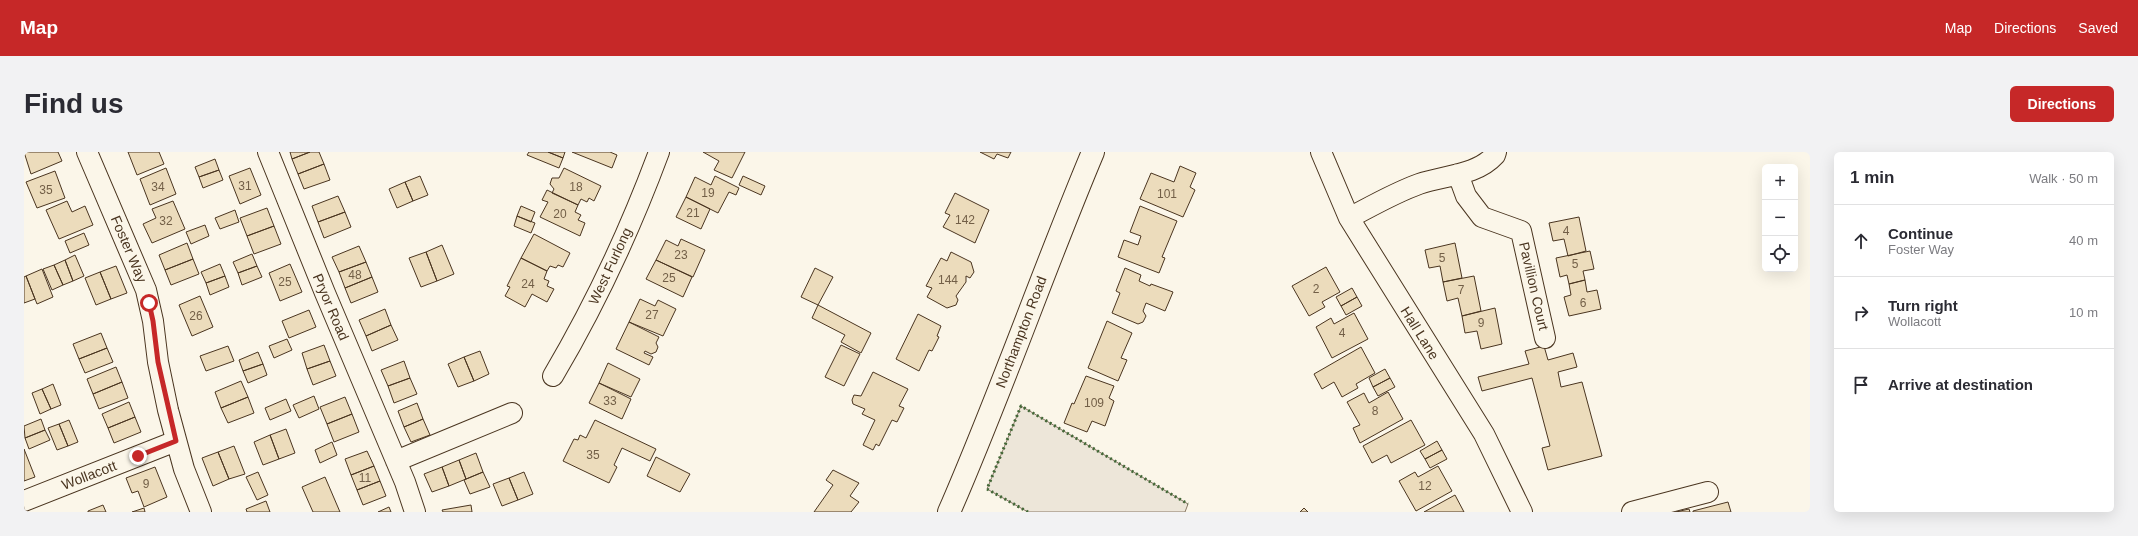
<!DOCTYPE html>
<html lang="en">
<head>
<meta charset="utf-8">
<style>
	:root { --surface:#fff; --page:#f2f2f3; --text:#2b2b33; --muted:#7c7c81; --line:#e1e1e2; --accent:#c62828 }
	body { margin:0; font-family:Helvetica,sans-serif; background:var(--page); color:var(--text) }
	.controls { position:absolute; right:12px; top:12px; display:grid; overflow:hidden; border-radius:6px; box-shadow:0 4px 16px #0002 }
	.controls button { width:36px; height:36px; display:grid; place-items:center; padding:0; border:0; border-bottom:1px solid var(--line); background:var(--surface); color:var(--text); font:20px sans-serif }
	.stop { position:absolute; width:12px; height:12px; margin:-9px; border:3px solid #c62828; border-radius:50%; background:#fff }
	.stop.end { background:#c62828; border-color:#fff; box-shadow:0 1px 4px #0008 }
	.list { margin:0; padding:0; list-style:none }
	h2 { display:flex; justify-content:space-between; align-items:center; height:52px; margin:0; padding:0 16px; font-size:17px }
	h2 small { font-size:13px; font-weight:400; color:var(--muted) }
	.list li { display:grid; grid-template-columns:26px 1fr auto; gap:12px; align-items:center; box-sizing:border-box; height:72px; padding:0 16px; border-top:1px solid var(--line) }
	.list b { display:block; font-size:15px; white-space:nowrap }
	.list p { margin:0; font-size:13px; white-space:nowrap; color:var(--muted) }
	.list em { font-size:13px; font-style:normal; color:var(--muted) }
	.icon { flex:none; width:22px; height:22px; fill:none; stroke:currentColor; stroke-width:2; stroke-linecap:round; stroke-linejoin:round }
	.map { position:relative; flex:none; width:1786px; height:360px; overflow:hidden; border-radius:6px }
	header { display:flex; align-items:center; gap:24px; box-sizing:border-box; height:56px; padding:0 20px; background:var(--accent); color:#fff }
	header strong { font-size:19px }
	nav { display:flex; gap:22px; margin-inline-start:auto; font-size:14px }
	.intro { display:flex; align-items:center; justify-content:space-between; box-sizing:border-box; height:96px; padding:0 24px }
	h1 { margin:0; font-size:28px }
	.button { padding:10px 18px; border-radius:6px; background:var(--accent); color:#fff; font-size:14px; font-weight:700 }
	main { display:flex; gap:24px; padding:0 24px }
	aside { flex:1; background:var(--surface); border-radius:6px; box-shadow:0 4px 16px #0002 }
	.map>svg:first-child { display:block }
</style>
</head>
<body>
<header>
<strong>Map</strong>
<nav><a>Map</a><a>Directions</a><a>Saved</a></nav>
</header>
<div class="intro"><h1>Find us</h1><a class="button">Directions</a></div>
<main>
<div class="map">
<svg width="1786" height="360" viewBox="0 0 1786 360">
	<rect width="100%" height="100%" fill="#fbf6e9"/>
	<path fill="#ede6d9" stroke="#887966" d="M997,254l167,98 -3,8h-157l-41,-23z"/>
	<path fill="#ecdcbc" stroke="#4a3520" d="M0,0h34l4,9 -31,13z
		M104,0h31l5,12 -27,11z
		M266,0h20l-18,7z
		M286,0h9l5,12 -26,10 -6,-15z
		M505,0h19l15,6 -4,10 -32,-13z
		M524,0h17l-2,6z
		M548,0h38l7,3 -5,13z
		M679,0h42l-13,26 -18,-8 5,-9z
		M956,0h31l-3,6 -11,-4 -3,5z
		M191,7l4,11 -20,7 -4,-10z
		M300,12l6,16 -26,9 -6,-15z
		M1156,14l16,7 -6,14 5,3 -12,27 -43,-18 11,-26 23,9z
		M142,16l10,26 -26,11 -10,-26z
		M226,16l11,27 -21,9 -11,-28z
		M540,16l37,18 -7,15 -5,-3 -2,4 -6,-3 -3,6 -26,-12 2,-4 -4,-5 2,-6h7z
		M195,18l4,10 -20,8 -4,-11z
		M31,19l10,27 -28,10 -11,-26z
		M396,24l8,19 -15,6 -8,-19z
		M691,24l24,12 -3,7 -7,-3 -11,21 -32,-16 9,-20 16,8z
		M719,24l22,10 -4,9 -22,-10z
		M381,30l8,19 -16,7 -8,-19z
		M523,38l31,15 -3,7 6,3 -3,5 7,3 -5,13 -40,-19 8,-15 -6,-2z
		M931,41l34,17 -14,33 -32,-16 7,-12 -5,-2z
		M314,44l7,16 -27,10 -6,-16z
		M662,45l24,12 -9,20 -25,-12z
		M43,49l5,11 13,-6 8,19 -34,14 -13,-29z
		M149,49l12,28 -33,14 -9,-19 13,-6 -4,-9z
		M497,54l14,6 -4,10 -14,-6z
		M1116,54l37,15 -15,36 3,1 -6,15 -41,-16 6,-17 14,5 3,-9 -11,-4z
		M243,56l7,18 -27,10 -7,-18z
		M211,58l4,12 -19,7 -5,-11z
		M321,60l6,15 -27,11 -6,-16z
		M493,64l18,7 -4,10 -17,-7z
		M1555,65l7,34 -18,5 -4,-17 -11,2 -4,-18z
		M181,73l4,11 -18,8 -5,-12z
		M250,74l7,18 -27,10 -7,-18z
		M60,81l5,12 -19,8 -5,-12z
		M510,82l36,19 -7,14 -5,-2 -2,3 -6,-2 -3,5 -26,-13z
		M657,87l24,11 -12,27 -37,-17 10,-20 12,6z
		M163,91l6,16 -28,11 -6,-15z
		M1431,91l7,35 -19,4 -3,-16 -11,2 -4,-18z
		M418,93l12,29 -17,7 -11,-29z
		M335,94l7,16 -27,10 -7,-15z
		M1566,99l4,18 -11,2 2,9 -16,4 -2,-9 -7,2 -4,-19z
		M402,100l11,29 -16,6 -12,-29z
		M927,100l20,10 3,10 -4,6 -4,-2v6l-10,14 2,4 -2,5 -9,3 -20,-11 5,-9 -6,-2 15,-28 6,3z
		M228,102l5,12 -19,7 -5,-11z
		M51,103l9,21 -11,5 -8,-21z
		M497,106l26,13 -3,8 5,2 -2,5 7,3 -7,13 -15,-8 -7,13 -20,-11 5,-9 -3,-1z
		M169,107l6,15 -28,11 -6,-15z
		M41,108l8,21 -10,4 -9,-20z
		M632,108l36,17 -9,20 -37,-18z
		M342,110l6,15 -27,11 -6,-16z
		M196,112l5,12 -19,7 -5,-11z
		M266,112l12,28 -22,9 -11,-28z
		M30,113l9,20 -11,5 -9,-21z
		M92,114l11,27 -16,6 -11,-27z
		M233,114l5,11 -20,8 -4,-12z
		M1302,115l14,25 -18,10 3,5 -16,9 -17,-30z
		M791,116l18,9 -15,28 -17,-8z
		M1101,116l16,7 -2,6 11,5 1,-2 22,8 -8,19 -19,-8 -3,8 3,5 -3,6 -5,2 -26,-11 8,-20 -4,-2z
		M18,117l11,28 -16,7 -11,-28z
		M76,120l11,27 -15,6 -11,-27z
		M2,124l9,23 -11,4v-26z
		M201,124l4,11 -19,8 -4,-12z
		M1450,124l7,35 -19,5 -4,-18 -11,3 -4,-19z
		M348,125l6,15 -27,11 -6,-15z
		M1561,128l2,12 10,-2 4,19 -32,7 -5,-19 7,-2 -2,-11z
		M1328,136l5,9 -16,9 -5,-9z
		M176,144l13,31 -21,9 -13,-31z
		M1333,145l5,9 -16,9 -5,-9z
		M616,147l15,7 3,-6 18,9 -13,27 -34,-14z
		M794,153l53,28 -10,20 -20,-11 4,-7 -33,-17z
		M1471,156l7,36 -21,5 -4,-18 -12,2 -3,-17z
		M361,157l6,16 -25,11 -7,-16z
		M285,158l7,17 -27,11 -7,-17z
		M1330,161l14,26 -36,19 -16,-31 15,-9 3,6z
		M894,162l23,12 -4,10 2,1 -7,14 -3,-1 -10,21 -23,-12z
		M1083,169l25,12 -11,25 6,2 -9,21 -30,-13z
		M605,170l30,15 -3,6 2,4 -2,5 -5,2 -6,-3 -1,2 9,4 -4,8 -33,-16z
		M367,173l7,15 -26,11 -6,-15z
		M77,181l6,15 -28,11 -6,-15z
		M263,187l5,11 -18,8 -5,-12z
		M300,193l6,16 -23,8 -5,-16z
		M817,193l19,9 -16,32 -19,-9z
		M204,194l6,15 -28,10 -6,-15z
		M1520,194l4,14 25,-7 4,14 -19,5 3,15 21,-5 20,74 -54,14 -6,-22 8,-2 -18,-68 -50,13 -4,-14 51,-13 -4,-13z
		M1337,195l14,26 -19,11 2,4 -16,9 -8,-15 -12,7 -8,-15z
		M83,196l6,14 -28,11 -6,-14z
		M456,199l9,23 -15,7 -10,-24z
		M234,200l5,12 -20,7 -4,-11z
		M440,205l10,24 -16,6 -10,-23z
		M306,209l6,15 -23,9 -6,-16z
		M380,209l6,17 -22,8 -7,-16z
		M584,211l32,16 -9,18 -32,-14z
		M239,212l4,11 -19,8 -5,-12z
		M92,215l6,15 -29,12 -6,-15z
		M1361,217l5,9 -17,9 -4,-9z
		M849,220l35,17 -9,17 5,2 -7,14 -5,-2 -13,26 -3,-2 -3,6 -10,-5 12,-25 -13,-6 3,-5 -12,-5 -1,-4 2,-5 7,1z
		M1062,224l28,10 -5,12 5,3 -9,25 -13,-5 -5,11 -23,-9 8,-20 2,1z
		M386,226l7,16 -23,9 -6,-17z
		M1366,226l5,9 -17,9 -5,-9z
		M217,229l7,16 -27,11 -6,-16z
		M98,230l6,16 -29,11 -6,-15z
		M575,231l32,16 -9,20 -33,-16z
		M29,232l8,21 -10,4 -9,-20z
		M18,237l9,20 -11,5 -8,-21z
		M1364,240l15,27 -43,24 -7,-15 7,-3 -13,-23 17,-9 5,10z
		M290,244l5,13 -20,9 -6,-13z
		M224,245l6,16 -26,10 -7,-15z
		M321,245l7,17 -25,10 -7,-17z
		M262,247l5,12 -21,9 -5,-12z
		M105,250l6,15 -27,11 -6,-14z
		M393,251l6,16 -19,8 -6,-16z
		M328,262l7,18 -25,10 -7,-18z
		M111,265l6,15 -27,11 -6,-15z
		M17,267l4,11 -20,8 -1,-12z
		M399,267l7,16 -19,7 -7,-15z
		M45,268l9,22 -10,4 -9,-22z
		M571,268l61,29 -6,12 -28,-13 -8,17 3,2 -8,16 -46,-22 11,-22 4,1 2,-5 6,3z
		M1387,268l14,25 -34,18 -4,-8 -15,8 -9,-17z
		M35,272l9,22 -11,4 -9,-22z
		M262,277l9,24 -16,6 -9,-24z
		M21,278l5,10 -21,9 -4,-11z
		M246,283l9,24 -16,6 -9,-23z
		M1413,289l5,9 -17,9 -5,-8z
		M308,290l5,13 -17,8 -5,-13z
		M210,294l11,28 -16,5 -11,-27z
		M0,297l11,28 -11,4z
		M1418,298l5,9 -17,9 -5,-9z
		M343,299l7,15 -23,9 -6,-16z
		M194,300l11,27 -16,7 -11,-28z
		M452,301l7,19 -17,7 -7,-19z
		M632,305l34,17 -10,18 -33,-16z
		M435,308l7,19 -17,7 -7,-19z
		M350,314l6,15 -23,9 -6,-15z
		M1414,314l14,25 -36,20 -17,-30 16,-9 3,5z
		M131,315l12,30 -23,10 -6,-16 -6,2 -6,-15z
		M418,315l7,19 -17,6 -8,-18z
		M809,318l26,13 -9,13 9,6 -8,10h-37l19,-27 -7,-5z
		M234,320l10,23 -11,5 -11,-23z
		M459,320l7,15 -20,7 -6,-14z
		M500,320l9,22 -15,6 -9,-22z
		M301,325l15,35h-27l-11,-25z
		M485,326l9,22 -16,6 -9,-22z
		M356,329l6,15 -23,9 -6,-15z
		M1431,343l9,17h-40z
		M242,349l4,11h-23l-1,-3z
		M1704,350l3,10h-38v-1z
		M79,353l3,7h-18v-1z
		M447,353l1,7h-29l-1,-2z
		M365,355l2,5h-13z
		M120,356l1,4h-13z
		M1280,356l4,4h-8z
		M1665,357l1,3h-14z"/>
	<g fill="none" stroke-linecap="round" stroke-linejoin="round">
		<g stroke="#4a3520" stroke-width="22">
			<path id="street" d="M63,0l59,138 7,31 5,41 10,48 16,59 17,43
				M244,0l57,141 80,189 10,30
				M1297,0l28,66 135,216 38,78
				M1434,22l8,22 16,21 39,14 24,107
				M1325,66c23,-12 45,-25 70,-34 25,-9 57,-8 76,-29l1,-3
				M529,224c42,-71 77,-146 106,-224
				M372,309l116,-48
				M0,349l152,-60
				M1608,360l76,-20"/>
		</g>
		<g stroke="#4a3520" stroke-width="24">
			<path id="primary" d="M925,360c52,-119 94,-241 144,-360"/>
		</g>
		<use href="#street" stroke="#fbf6e9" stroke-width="20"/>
		<use href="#primary" stroke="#fbf6e9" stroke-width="22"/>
		<path stroke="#436837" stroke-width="3" stroke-dasharray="2 3" stroke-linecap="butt" d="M1004,360l-41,-23 34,-83 167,98"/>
	</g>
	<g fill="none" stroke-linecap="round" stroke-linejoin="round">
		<path stroke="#c62828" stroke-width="5" d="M114,304l38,-15 -18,-79 -5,-41 -4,-18"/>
	</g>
	<g text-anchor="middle" stroke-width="3" stroke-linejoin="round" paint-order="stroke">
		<g font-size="12" fill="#725f47">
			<text x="221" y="38">31</text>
			<text x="134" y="39">34</text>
			<text x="552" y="39">18</text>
			<text x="22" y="42">35</text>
			<text x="684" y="45">19</text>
			<text x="1143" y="46">101</text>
			<text x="669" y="65">21</text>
			<text x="536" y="66">20</text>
			<text x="941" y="72">142</text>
			<text x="142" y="73">32</text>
			<text x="1542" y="83">4</text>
			<text x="657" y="107">23</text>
			<text x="1418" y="110">5</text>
			<text x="1551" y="116">5</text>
			<text x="331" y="127">48</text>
			<text x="645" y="130">25</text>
			<text x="924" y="132">144</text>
			<text x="261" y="134">25</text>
			<text x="504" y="136">24</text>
			<text x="1292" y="141">2</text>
			<text x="1437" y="142">7</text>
			<text x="1559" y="155">6</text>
			<text x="628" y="167">27</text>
			<text x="172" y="168">26</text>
			<text x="1457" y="175">9</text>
			<text x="1318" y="185">4</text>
			<text x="586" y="253">33</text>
			<text x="1070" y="255">109</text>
			<text x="1351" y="263">8</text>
			<text x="569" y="307">35</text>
			<text x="341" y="330">11</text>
			<text x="122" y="336">9</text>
			<text x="1401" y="338">12</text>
		</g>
		<g font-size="14" fill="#4a3520" stroke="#fbf6e9">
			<text transform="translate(105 97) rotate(67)" y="5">Foster Way</text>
			<text transform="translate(586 114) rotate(-65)" y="5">West Furlong</text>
			<text transform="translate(1510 134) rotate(77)" y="5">Pavillion Court</text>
			<text transform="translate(307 155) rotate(67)" y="5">Pryor Road</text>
			<text transform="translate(997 180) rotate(-69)" y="5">Northampton Road</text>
			<text transform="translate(1396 181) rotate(58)" y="5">Hall Lane</text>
			<text transform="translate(65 323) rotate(-21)" y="5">Wollacott</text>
		</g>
	</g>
</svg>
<div class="controls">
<button>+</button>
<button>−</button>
<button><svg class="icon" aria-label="locate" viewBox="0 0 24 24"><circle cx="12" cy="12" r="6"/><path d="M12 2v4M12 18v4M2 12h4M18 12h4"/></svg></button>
</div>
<div class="stop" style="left:125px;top:151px"></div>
<div class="stop end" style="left:114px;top:304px"></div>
</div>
<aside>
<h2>1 min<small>Walk · 50 m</small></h2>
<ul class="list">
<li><svg class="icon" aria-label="ahead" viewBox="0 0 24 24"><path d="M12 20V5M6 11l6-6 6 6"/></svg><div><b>Continue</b><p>Foster Way</p></div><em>40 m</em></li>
<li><svg class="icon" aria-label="right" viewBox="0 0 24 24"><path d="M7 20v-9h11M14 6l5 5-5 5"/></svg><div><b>Turn right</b><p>Wollacott</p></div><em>10 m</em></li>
<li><svg class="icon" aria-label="arrive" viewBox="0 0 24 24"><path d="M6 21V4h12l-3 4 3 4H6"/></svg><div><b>Arrive at destination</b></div></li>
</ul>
</aside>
</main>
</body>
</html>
